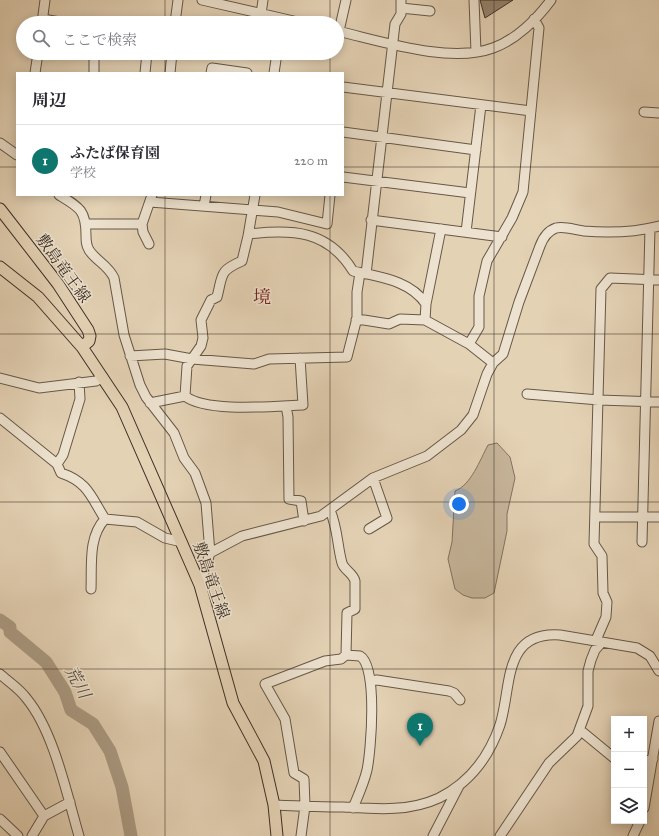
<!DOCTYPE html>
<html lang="ja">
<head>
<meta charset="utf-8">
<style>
	:root { --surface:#fff; --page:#f7f7f7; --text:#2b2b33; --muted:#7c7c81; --line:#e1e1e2; --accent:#0f766e }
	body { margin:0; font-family:"IM FELL Great Primer","Noto Serif JP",serif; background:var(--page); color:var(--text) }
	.controls { position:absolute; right:12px; bottom:12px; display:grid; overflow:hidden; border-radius:0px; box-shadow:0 2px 10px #0003 }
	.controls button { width:36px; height:36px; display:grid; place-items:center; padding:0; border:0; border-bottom:1px solid var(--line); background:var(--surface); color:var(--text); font:20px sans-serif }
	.you { position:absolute; left:459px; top:504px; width:14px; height:14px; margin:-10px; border:3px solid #fff; border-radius:50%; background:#1a73e8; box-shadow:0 0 0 6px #1a73e833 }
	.badge { display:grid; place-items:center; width:26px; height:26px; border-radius:50%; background:var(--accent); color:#fff; font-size:13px; font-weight:700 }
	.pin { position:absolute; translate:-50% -33px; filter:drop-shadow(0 1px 2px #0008) }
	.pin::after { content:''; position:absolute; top:21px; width:14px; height:12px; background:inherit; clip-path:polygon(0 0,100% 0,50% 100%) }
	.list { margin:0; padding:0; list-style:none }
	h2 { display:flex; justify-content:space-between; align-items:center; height:52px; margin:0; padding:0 16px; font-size:17px }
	h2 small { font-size:13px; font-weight:400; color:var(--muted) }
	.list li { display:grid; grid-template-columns:26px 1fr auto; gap:12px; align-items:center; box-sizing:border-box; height:72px; padding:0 16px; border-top:1px solid var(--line) }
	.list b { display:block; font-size:15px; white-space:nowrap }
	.list p { margin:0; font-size:13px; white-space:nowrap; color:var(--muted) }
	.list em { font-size:13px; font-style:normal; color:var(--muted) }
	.icon { flex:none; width:22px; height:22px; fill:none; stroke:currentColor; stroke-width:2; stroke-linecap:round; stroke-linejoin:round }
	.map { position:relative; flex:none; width:659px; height:836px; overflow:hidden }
	.search { position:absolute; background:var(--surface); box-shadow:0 2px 10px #0003; left:16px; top:16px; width:328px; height:44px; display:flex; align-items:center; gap:10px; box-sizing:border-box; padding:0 14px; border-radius:22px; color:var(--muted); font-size:15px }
	.panel { position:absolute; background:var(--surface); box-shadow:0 2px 10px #0003; left:16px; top:72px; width:328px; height:124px; border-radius:0px }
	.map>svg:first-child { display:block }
</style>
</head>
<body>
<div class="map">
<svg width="659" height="836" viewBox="0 0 659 836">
	<rect width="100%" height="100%" fill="#e4d2b5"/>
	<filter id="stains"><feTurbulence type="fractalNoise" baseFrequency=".005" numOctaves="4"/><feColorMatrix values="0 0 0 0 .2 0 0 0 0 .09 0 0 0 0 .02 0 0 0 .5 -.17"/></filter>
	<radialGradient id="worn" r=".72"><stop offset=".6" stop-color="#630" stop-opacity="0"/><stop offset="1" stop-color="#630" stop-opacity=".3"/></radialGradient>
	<path fill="#c7b69c" stroke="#827260" d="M497,443l13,14 5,21 -8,36v17l-13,62 -9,5h-13l-9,-3 -8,-6 -7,-30 4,-17 3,-51c16,-6 25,-31 33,-46z"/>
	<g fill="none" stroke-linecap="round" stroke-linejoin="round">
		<path stroke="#ab9b84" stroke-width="13" d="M0,620l10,7v5l36,30 19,30 6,18 22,14 17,27 12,36 9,49"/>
	</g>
	<path fill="#93846f" stroke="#3c2f24" d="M480,0h33l-28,18z"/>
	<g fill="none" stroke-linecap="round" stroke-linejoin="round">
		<g stroke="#665848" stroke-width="11">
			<path id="minor" d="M202,0l100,23
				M474,0l2,52
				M401,8l29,3
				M261,14l2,-14
				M43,19l22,4
				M42,23l3,-23
				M175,23l3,-23
				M337,31c44,10 113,33 156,17 23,-8 44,-29 58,-48
				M339,31l7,-31
				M35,73l3,-20
				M94,73v-20
				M145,73l2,-20
				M170,73l2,-20
				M211,73l1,-5 35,5
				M274,73l3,-20
				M343,87l188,24
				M644,112l15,1
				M343,132l133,18
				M0,143l17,12
				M343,177l127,16
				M59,195c20,12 27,15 27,40 0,6 0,10 3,15 7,11 19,15 25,28l10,57 16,50 6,12 28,36 10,25 11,15 11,30 4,50 -10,32
				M150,202l128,10 49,12 3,-29
				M204,206l2,-11
				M371,220l131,17
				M86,224h56l10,-29
				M142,224l1,8 6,12
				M466,232l15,-127
				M249,234c43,-5 79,-4 104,37 26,6 57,9 73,33l-1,16 44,24 24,19
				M366,274l29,-250 6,-10v-14
				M426,304l15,-75
				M356,320h8l25,4 11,-5 25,1
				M469,344l10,-17v-31l8,-35 25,-43 11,-26 16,-164 -5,-9
				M130,356l35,-2 27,5 62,5 15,-5 78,-2 10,-39v-26l3,-19
				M0,378l39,10 57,-7 7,-4
				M79,382l1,17 -17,56 -6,9 4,9c27,9 30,24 44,46l32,3 28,16 17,4
				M527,394l72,6 60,2
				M185,396l2,-30 14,-20 2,-8 -2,-18 10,-20 6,-3c6,-23 2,-26 25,-36l6,-25 7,-41
				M150,403l35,-7c21,17 90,10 118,9l-3,-47
				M286,406l2,11 1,82 12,2 3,20
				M0,418l57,46
				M330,510c8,19 7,35 12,53 2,7 11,10 13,18v28l-8,4 -1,42 14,1c18,10 11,95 7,114 -3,13 -9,26 -14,38
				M595,517h64
				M369,529l18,-11 -14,-40
				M642,542l8,-314
				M210,553l32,-17 79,-20 52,-38 54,-22 34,-26 12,-15 14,-41 6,-11 10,-9 16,-52 21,-56c3,-8 7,-15 16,-18 9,-2 19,2 28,3 24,2 52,1 75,-5
				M91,589c1,-24 -3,-52 14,-70
				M596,640l10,-23 1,-15 -4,-9 -1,-37 -8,-12 7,-255 9,-11 49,2
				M0,674c9,8 20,15 27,25 27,33 40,96 52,137
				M370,681l7,-1 72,11 5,2 6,7
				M580,730l34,28
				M0,752l44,64
				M644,766l2,-5 7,-2
				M274,805c23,1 46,2 70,2 32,2 65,5 95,-9 30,-15 50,-41 61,-73 12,-38 2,-94 60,-90l77,13 13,8 9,15
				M644,808l15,-87
				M0,819l18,17
				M32,836l12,-20 26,-14
				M301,836l4,-30 -1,-27 -10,-6 -9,-54 -20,-35 60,-23 16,-2 5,-4
				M433,836l26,-50
				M500,836l49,-73 28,-27 11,-30v-35l3,-11 4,-10 7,-8
				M633,836l7,-15"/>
		</g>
		<g stroke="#3c2f24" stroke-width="13">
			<path id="major" d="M0,209l58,75 30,46 2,6 -1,5 -7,6 40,60 78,178 33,118 31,58 10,44 3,31
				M0,267l38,30 44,50"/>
		</g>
		<use href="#minor" stroke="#ede2cf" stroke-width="9"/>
		<use href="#major" stroke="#e4d2b5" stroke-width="11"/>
	</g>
	<path fill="none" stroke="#3c2f24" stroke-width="1" stroke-opacity="0.55" d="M165,0v23M330,0v23M494,0v836M165,53v20M330,53v20M0,167h17M343,167h316M165,195v641M330,195v641M0,334h659M0,502h659M0,669h659"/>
	<g text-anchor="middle" stroke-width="3" stroke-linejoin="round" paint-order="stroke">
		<g font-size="16" fill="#3c2f24" stroke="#ede2cf">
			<text transform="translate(64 268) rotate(54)" y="6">敷島竜王線</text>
			<text transform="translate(212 580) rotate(71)" y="6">敷島竜王線</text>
		</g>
		<g font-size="17" font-style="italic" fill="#584a3c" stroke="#ede2cf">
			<text transform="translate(78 682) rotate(61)" y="6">荒川</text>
		</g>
		<g font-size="18" fill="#7a1f14" stroke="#ede2cf">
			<text x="262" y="303">境</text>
		</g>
	</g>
	<rect width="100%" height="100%" filter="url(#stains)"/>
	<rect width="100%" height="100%" fill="url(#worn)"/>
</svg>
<div class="controls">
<button>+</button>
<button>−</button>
<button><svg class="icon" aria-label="layers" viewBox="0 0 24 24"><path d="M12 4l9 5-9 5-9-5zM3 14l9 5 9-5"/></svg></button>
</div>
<div class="you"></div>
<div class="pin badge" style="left:420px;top:746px">1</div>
<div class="search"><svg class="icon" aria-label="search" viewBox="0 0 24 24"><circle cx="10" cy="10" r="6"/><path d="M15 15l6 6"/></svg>ここで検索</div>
<section class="panel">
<h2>周辺<small></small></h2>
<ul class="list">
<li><span class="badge">1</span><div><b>ふたば保育園</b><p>学校</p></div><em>220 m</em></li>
</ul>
</section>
</div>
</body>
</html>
